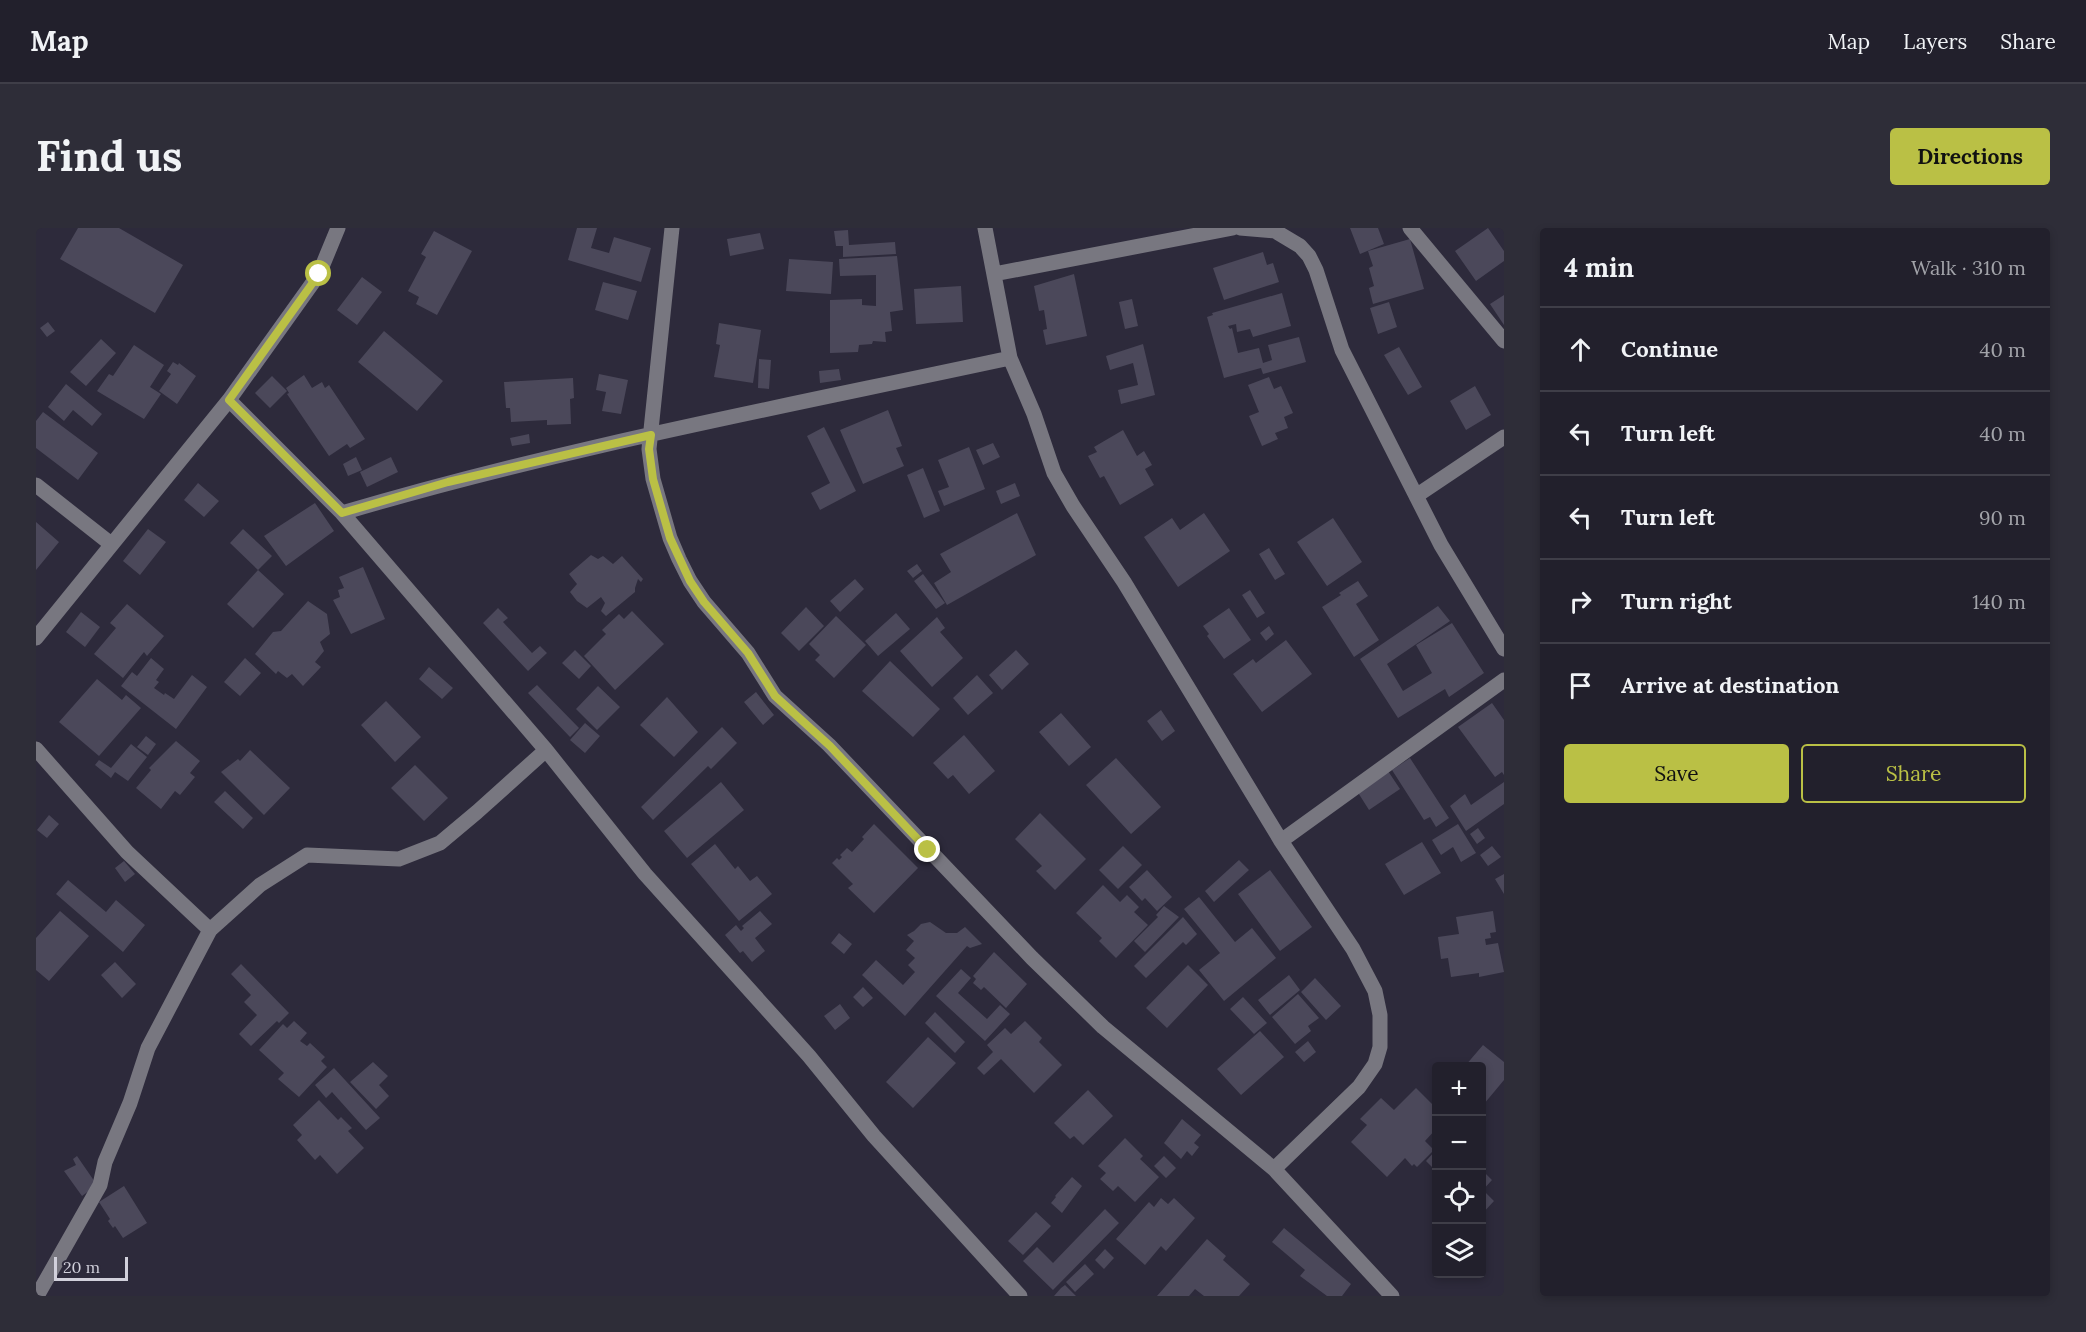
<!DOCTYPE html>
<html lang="en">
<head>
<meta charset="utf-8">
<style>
	:root { --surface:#22202c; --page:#2e2d38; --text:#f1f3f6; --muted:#a2a3a9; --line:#3f3e48; --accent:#bac045 }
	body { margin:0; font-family:Lora,serif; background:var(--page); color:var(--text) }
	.controls { position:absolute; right:18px; bottom:18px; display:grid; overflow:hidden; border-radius:6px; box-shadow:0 3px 9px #0003 }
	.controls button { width:54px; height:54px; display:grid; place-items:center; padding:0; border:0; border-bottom:2px solid var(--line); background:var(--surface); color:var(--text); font:30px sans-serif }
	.scale { position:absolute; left:18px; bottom:15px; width:74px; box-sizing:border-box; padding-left:6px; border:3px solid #d1d0db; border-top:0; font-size:16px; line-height:21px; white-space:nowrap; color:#d1d0db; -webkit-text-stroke:4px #2d2a3b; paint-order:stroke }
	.stop { position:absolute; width:18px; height:18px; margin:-14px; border:4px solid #bac045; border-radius:50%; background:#fff }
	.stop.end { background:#bac045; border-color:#fff; box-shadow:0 2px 6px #0008 }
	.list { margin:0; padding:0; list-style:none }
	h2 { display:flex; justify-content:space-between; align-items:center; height:78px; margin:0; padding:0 24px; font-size:26px }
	h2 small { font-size:20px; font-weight:400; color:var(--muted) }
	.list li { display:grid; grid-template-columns:39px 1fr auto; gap:18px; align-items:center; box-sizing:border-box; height:84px; padding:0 24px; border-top:2px solid var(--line) }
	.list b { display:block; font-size:22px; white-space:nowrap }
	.list em { font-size:20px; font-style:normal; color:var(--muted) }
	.actions { display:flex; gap:12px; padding:18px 24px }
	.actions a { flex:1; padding:14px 0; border:2px solid var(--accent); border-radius:6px; text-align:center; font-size:21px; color:var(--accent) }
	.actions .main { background:var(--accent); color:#111 }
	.icon { flex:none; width:33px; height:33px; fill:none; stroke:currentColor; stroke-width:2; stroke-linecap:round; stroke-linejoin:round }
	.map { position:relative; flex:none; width:1468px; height:1068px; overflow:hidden; border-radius:6px }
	header { display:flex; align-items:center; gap:36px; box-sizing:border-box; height:84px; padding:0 30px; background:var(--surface); border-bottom:2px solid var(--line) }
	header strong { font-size:28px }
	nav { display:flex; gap:33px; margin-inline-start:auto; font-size:21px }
	.intro { display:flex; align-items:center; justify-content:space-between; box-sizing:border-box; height:144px; padding:0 36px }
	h1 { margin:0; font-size:42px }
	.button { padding:15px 27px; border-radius:6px; background:var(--accent); color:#111; font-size:21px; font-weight:700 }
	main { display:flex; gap:36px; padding:0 36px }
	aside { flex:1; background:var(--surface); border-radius:6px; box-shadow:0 3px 9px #0003 }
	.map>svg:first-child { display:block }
</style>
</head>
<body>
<header>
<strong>Map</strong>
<nav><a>Map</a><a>Layers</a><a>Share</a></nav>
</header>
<div class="intro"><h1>Find us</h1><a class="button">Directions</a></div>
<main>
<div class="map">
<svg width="1468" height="1068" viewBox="0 0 1468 1068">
	<rect width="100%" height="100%" fill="#2d2a3b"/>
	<path fill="#4b485a" d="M42,0h41l64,37 -28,48 -95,-54z
		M541,0h20l-6,20 18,5 5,-16 37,11 -10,34 -73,-22z
		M1314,0h28l6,16 -24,10z
		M1452,0l16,23v10l-28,20 -21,-30z
		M812,2l1,15 46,-3 1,12 -53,3v-11h-7l-2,-15z
		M398,3l38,20 -35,64 -21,-11 3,-7 -11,-6 18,-34 -5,-3z
		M724,5l4,16 -34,7 -3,-17z
		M1374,11l14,50 -51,15 -4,-16 5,-2 -5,-18 4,-2 -5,-15z
		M1227,24l4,13 6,-2 6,19 -55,18 -11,-32z
		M861,28l6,54 -13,2 2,19 -7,1 1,10 -13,-1 -1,3 -13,1 -1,7 -28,1v-53l32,-1v6l14,1v-31l-36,1 -1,-17z
		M753,31l44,3 -2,32 -45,-3z
		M1038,46l13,62 -41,9 -3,-15 4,-1 -3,-19 -5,1 -5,-25z
		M326,49l20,15 -25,33 -20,-15z
		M567,54l34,9 -9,29 -33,-10z
		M925,58l2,36 -47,2 -2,-35z
		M1246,65l9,33 -38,11 -3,-8 -13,3 -1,-8 -8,2 2,3 2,-1 6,25 21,-5 4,15 9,-3 -4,-15 31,-8 7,25 -43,12 -2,-6 -37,10 -17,-61 6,-2 -1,-2z
		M1468,67v30l-14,-21z
		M1096,71l6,27 -13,3 -6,-27z
		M1353,74l8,25 -19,7 -8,-26z
		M12,94l7,9 -8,6 -7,-9z
		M683,95l42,7 -8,53 -39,-6 6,-32 -4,-1z
		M348,103l59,50 -26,30 -59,-49z
		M65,111l15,14 -30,33 -16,-14z
		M1107,116l12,51 -34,9 -3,-14 20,-5 -5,-22 -23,7 -4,-14z
		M98,117l30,20 -14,22 11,7 -17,25 -47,-28 12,-17 4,2z
		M1363,119l23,40 -14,8 -24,-40z
		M723,131l12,1 -2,29 -11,-1z
		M137,134l5,3 1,-2 17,13 -19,28 -18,-13 12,-17 -4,-3z
		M803,141l2,11 -21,3 -1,-12z
		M563,146l29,6 -7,34 -19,-3 4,-19 -10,-2z
		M268,147l8,13 10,-6 3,6 4,-3 36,54 -15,9 -3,-4 -18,12 -42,-62 2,-1 -3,-5z
		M236,148l15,15 -17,17 -15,-15z
		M1233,149l5,12 7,-3 12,27 -9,4 4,11 -13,5 3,6 -16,7 -13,-30 10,-4 -11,-27z
		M537,150l1,20 -4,1 1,25 -24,1v-5l-36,2 -1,-14h-4l-2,-26z
		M30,156l36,30 -10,12 -19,-16 -9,11 -16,-14z
		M1439,158l16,29 -25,15 -16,-29z
		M852,182l14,36 -6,2 8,18 -41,18 -23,-54z
		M7,184l55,41 -20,27 -42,-32v-27z
		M788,199l32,64 -36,19 -9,-17 19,-10 -23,-47z
		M1087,202l14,26 7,-5 8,14 -7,4 9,16 -34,20 -16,-29 -4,2 -12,-22 9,-4 -3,-5z
		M493,206l1,9 -18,3 -2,-8z
		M957,215l7,14 -17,8 -7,-15z
		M933,219l16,42 -41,17 -6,-15 11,-4 -11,-27z
		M320,229l6,13 -14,6 -5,-12z
		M355,229l7,15 -31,15 -7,-15z
		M887,240l17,43 -16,7 -17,-43z
		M162,255l21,18 -15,16 -20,-17z
		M979,255l5,13 -19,8 -5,-13z
		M279,275l19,28 -48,35 -22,-30z
		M981,285l19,42 -89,50 -13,-22 17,-11 -11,-18z
		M1168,285l26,38 -52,36 -34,-50 28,-19 8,12z
		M1297,290l29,44 -35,24 -30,-44z
		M0,294l23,20 -23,28z
		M112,301l18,13 -26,33 -17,-14z
		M207,301l29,27 -14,14 -28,-27z
		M1233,320l16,26 -10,6 -16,-26z
		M555,327l7,4 5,-3 10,8 9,-8 21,23 -2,3 -3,-3 -3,9v4l-29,24 -5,-5 4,-8 -4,-6 -14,11 -10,-7 -7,-9 7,-8 -8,-10z
		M881,336l5,7 -9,7 -6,-7z
		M327,339l22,52 -34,15 -18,-34 7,-3 -2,-7 6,-2 -5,-11z
		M222,342l26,24 -31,34 -26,-24z
		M887,346l22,29 -9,6 -22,-28z
		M819,351l9,10 -24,23 -10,-11z
		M1322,353l10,15 -12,8 23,36 -25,17 -32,-50 19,-12 -2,-2z
		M1214,362l15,23 -8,5 -15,-23z
		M272,373l19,13 3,20 -10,8 4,9 -9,11 6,5 -18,19 -11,-12 -5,4 -9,-7 -2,3 -21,-20 18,-22 8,-1z
		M91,376l37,32 -17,20 -3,-4 -21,26 -29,-24 22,-26 -6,-5z
		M1402,378l12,15 -63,43 16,27 29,-18 -16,-28 36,-22 32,50 -35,24 -4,-8 -47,29 -38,-59z
		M770,379l18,19 -25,25 -18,-18z
		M462,380l10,10 -5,4 29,31 8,-7 7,7 -19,18 -45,-48z
		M1193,380l22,32 -27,19 -17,-23 2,-2 -6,-8z
		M596,383l32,33 -49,46 -31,-34 22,-22 -4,-4 17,-16 5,5z
		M45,384l19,15 -15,20 -19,-15z
		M860,385l14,16 -32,27 -13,-15z
		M800,388l30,29 -32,33 -19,-18 5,-5 -11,-11z
		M901,389l8,11 -5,4 23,26 -31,29 -32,-36z
		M1233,398l5,8 -8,7 -6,-8z
		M1250,412l26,34 -50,38 -29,-38 20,-15 3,4z
		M539,422l16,16 -12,13 -17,-16z
		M980,422l13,14 -27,26 -13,-15z
		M115,430l13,11 -8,11 3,2 -5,6 10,7 1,-2 9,6 18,-24 15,12 -31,42 -55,-43 11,-14 5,4z
		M209,430l16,15 -21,23 -16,-14z
		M854,433l50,48 -27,28 -51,-46z
		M393,439l24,21 -11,11 -23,-20z
		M941,447l16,18 -25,22 -15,-17z
		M61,451l25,21 4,-5 15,13 -42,48 -40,-34z
		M501,457l42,43 -9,9 -42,-44z
		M562,458l22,21 -23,23 -21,-21z
		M720,464l18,23 -11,10 -19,-23z
		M631,469l31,35 -24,25 -34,-32z
		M350,473l35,36 -26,25 -34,-37z
		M1456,475l12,17v55l-2,-3 -7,5 -37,-50z
		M1125,482l14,21 -13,10 -15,-20z
		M1025,485l30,34 -22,19 -30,-34z
		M549,495l15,13 -15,17 -15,-13z
		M686,499l15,16 -26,26 -3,-3 -55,54 -12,-13z
		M928,507l31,36 -26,23 -16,-19 -5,4 -15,-16z
		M110,508l10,8 -8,11 -11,-8z
		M140,513l24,20 -10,12 5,4 -15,18 -5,-4 -14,18 -25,-21 15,-18 -2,-2z
		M95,516l16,13 -19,24 -13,-9 -4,6 -16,-13 4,-5 12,8z
		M214,522l40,38 -26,27 -43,-43 17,-13 2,2z
		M1080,530l45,49 -30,27 -45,-49z
		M1374,530l39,60 -13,9 -6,-10 -6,3 -32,-50z
		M379,537l33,33 -24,23 -33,-33z
		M1352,543l12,18 -31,21 -12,-19z
		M685,554l23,28 -57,48 -23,-27z
		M1468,554v22l-38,27 -16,-25 15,-12 6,11z
		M189,563l28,27 -10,11 -29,-27z
		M1004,585l46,46 -31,31 -19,-19 6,-5 -27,-27z
		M13,587l10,9 -12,14 -10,-8z
		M838,596l44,44 -44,45 -26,-25 5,-4 -21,-21 5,-5 2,2 3,-3 -2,-2 7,-7 5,4 12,-13 -2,-2z
		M1422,596l18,29 -15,9 -8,-15 -12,8 -9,-15z
		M1442,600l7,10 -8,6 -7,-10z
		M1386,614l19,31 -37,22 -19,-31z
		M679,616l20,25 3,-3 12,15 7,-5 15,18 -33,27 -48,-57z
		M1087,618l19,19 -24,24 -19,-19z
		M1456,618l9,11 -13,9 -8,-11z
		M1203,632l10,10 -35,32 -9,-11z
		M88,633l11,13 -10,8 -10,-14z
		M1111,642l25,27 -15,14 -12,-13 -3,3 -13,-14z
		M1234,642l42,57 -32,24 -42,-57z
		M1468,646v20l-9,-15z
		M32,652l38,32 10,-12 29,25 -22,27 -67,-58z
		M1067,657l17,17 7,-7 12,12 -5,5 14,13 -32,33 -17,-17 3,-3 -26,-25z
		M1163,669l36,45 17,-14 24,30 -52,43 -25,-31 21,-17 -36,-44z
		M1128,678l15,11 -34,35 -11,-11 24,-24 -2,-2z
		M24,683l29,25 -40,45 -13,-11v-32z
		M724,683l12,13 -17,14 10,13 -13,11 -9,-11 -3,2 -15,-18 11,-10 5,6 3,-3 -2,-2z
		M1457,683l3,21 -6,1 1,5 -6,1 1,6 12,-2 6,29 -25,5v-4l-28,4 -3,-19 -7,1 -3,-22 21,-3 -3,-17z
		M1147,689l14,17 -11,11 -3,-3 -37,36 -12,-12z
		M894,694l16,11h11l8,-6 17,17 -12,4 -3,-2 -62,70 -43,-41 14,-15 27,25 12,-13 -7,-7 7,-7 -9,-8 8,-9 -7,-6 7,-4 7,-7z
		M803,705l13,11 -8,10 -13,-11z
		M958,724l33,32 -21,24 -22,-21 -3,3 -8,-7 3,-4 -3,-3z
		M79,734l21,22 -14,14 -21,-23z
		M205,736l48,49 -10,10 -2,-2 -26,25 -12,-12 18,-19 -13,-13 7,-7 -20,-21z
		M1152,737l20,20 -41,43 -21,-20z
		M925,741l10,9 -13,15 29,26 13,-14 10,9 -25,27 -49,-45z
		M1253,747l11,15 -30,25 -12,-15z
		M1279,750l26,28 -15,14 -25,-28z
		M827,759l10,11 -10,9 -10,-10z
		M1262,766l21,24 -11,8 3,5 -16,13 -23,-27z
		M1207,769l24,26 -13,11 -24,-25z
		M804,776l10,14 -15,12 -11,-14z
		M899,784l30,30 -10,11 -30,-30z
		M258,793l13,12 -7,8 7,5 3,-3 15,14 -4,4 6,6 -28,30 -21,-18 6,-6 -25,-23 24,-26 4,4z
		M989,793l17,17 -3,4 23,23 -28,28 -33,-34 -17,16 -7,-7 16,-16 -6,-7 18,-17 6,6z
		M1224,803l24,26 -43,38 -24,-26z
		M892,809l28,26 -43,45 -27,-26z
		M1272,813l8,11 -12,10 -9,-10z
		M1447,817l21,17v18l-20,24 -2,-2v-36h-17z
		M337,834l15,14 -9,9 10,11 -13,13 -26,-27z
		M298,840l46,50 -14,12 -34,-38 -6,6 -11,-13z
		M1380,860l20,20v21l-11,12 9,9 -17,17 -3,-3 -2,2 -7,-8 -18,19 -36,-35 16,-17 -7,-6 21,-21 13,12z
		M1052,862l25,26 -30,29 -9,-9 -4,3 -16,-16z
		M283,872l19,20 3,-3 11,11 -4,3 16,17 -27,26 -17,-19 -5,5 -18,-20 5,-5 -9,-10z
		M1146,891l19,16 -7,8 5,4 -7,9 -5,-5 -6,8 -17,-16z
		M1089,910l18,18 -3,3 19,18 -24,25 -17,-16 -5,5 -13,-12 6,-6 -8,-7z
		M1400,922v21l-10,-10z
		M41,928l20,29 -15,11 -18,-25 12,-6 -3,-6z
		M1128,928l12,12 -10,10 -12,-12z
		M1446,942l10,10 -10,11z
		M1036,949l10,9 -20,27 -11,-10 5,-6 -1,-1z
		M88,958l23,37 -24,15 -8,-12 -2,2 -5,-7 2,-2 -11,-17z
		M1449,964l9,9 -12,13v-19z
		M1125,970l7,6 6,-6 21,20 -29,33 -5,-5 -16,19 -29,-26 33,-37 5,5z
		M1069,981l14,14 -66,67 -30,-29 14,-14 16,16z
		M1000,984l15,14 -28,29 -15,-14z
		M1248,1000l67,56 -9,12h-15l-27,-20 5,-6 -33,-28z
		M1171,1011l19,17 -3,4 27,24 -11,12h-35l-9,-7 -6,7h-32z
		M1069,1021l9,9 -10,11 -9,-9z
		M1049,1036l9,10 -19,18 -9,-10z
		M1029,1057l11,11h-22l7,-8z"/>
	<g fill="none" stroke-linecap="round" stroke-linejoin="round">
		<path stroke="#787780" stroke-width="15" d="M636,0l-23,221 4,30 17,59 9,21 11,22 14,21 44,51 27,43 54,49 203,213 71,69 171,142 118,127
			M949,0l25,130 24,56 20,59 19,33 51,76 157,259 72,108 22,42 5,24v32l-5,17 -16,23 -85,82
			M1204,0l35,3 25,15 9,10 7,14 26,80 99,195 63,104
			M1374,0l94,113
			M958,46l239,-46
			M193,172l113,113 204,237 99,124 164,182 65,80 146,160
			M0,257l75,59
			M1380,268l88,-59
			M306,285c219,-65 445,-107 668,-155
			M0,410l193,-238 90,-126 19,-46
			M0,521l91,103 83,78
			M1245,613l223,-161
			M1,1068l63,-111 5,-23 25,-59 18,-55 62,-118 50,-45 47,-30 92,4 41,-16 37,-31 69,-62"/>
	</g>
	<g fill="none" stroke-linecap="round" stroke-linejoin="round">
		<path stroke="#bac045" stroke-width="8" d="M283,46l-90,126 113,113 106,-31 203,-47 -2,14 4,30 17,59 20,43 14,21 44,51 27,43 55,50 98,104"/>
	</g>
</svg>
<div class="controls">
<button>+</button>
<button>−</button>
<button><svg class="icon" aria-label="locate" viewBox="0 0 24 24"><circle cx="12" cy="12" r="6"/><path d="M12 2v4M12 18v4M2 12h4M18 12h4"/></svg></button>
<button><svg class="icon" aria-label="layers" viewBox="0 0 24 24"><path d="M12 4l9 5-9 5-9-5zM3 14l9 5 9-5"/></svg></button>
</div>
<div class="scale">20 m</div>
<div class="stop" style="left:283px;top:46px"></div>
<div class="stop end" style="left:892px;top:622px"></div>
</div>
<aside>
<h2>4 min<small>Walk · 310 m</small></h2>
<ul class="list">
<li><svg class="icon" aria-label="ahead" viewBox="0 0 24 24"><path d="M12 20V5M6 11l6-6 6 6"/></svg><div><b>Continue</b></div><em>40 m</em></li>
<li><svg class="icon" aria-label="left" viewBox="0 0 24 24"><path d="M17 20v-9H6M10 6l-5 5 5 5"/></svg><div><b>Turn left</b></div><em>40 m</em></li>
<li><svg class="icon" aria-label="left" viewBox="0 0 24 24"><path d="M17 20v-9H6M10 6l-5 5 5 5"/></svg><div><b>Turn left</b></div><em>90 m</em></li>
<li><svg class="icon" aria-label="right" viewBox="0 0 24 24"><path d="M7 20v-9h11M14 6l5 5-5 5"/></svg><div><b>Turn right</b></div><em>140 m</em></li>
<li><svg class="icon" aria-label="arrive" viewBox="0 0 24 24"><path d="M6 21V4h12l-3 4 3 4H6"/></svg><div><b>Arrive at destination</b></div></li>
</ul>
<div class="actions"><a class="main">Save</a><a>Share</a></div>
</aside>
</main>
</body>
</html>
